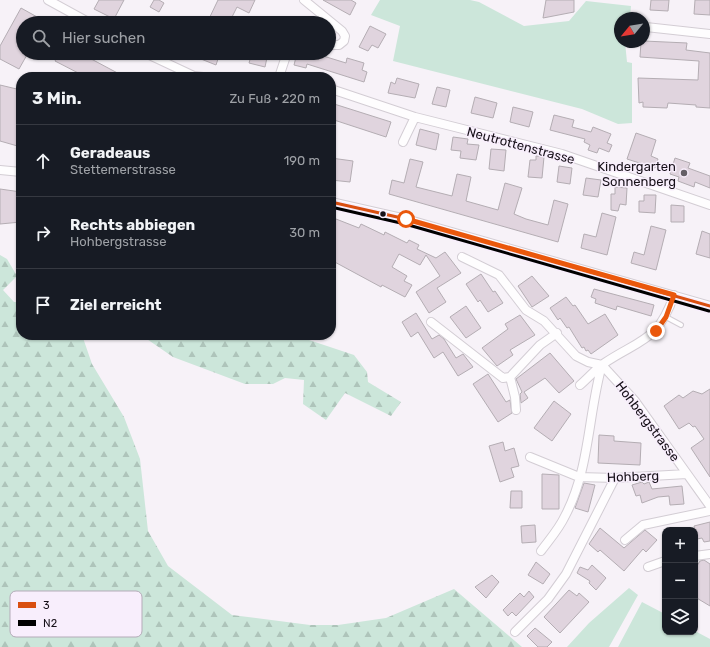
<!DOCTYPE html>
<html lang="de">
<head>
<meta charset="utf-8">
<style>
	:root { --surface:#171b24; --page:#20242c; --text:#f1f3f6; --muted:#9ea1a6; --line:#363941 }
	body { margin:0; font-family:Rubik,sans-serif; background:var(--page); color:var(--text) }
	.controls { position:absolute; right:12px; bottom:12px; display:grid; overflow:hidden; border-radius:8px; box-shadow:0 1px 3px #0004 }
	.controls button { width:36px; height:36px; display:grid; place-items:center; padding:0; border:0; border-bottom:1px solid var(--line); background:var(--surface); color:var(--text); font:20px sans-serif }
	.compass { position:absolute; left:614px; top:12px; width:36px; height:36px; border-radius:50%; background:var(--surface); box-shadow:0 1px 3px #0004; rotate:240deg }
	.stop { position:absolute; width:12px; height:12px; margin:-9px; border:3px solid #ea580c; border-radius:50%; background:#fff }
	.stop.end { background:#ea580c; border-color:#fff; box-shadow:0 1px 4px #0008 }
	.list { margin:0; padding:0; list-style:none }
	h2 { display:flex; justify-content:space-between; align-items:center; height:52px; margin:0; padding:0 16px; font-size:17px }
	h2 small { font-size:13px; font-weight:400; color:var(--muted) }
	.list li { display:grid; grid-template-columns:26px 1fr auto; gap:12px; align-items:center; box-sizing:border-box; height:72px; padding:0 16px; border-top:1px solid var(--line) }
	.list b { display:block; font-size:15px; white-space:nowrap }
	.list p { margin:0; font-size:13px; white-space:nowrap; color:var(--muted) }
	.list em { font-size:13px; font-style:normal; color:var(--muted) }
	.icon { flex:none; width:22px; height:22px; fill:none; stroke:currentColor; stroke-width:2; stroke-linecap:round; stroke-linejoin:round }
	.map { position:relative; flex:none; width:710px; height:647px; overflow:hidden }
	.search { position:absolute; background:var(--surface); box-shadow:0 1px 3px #0004; left:16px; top:16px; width:320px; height:44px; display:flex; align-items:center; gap:10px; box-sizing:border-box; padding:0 14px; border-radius:22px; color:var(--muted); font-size:15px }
	.panel { position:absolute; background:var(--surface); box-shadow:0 1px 3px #0004; left:16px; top:72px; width:320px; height:268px; border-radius:16px }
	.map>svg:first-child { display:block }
</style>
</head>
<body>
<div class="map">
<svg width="710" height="647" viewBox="0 0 710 647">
	<defs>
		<pattern id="forest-firs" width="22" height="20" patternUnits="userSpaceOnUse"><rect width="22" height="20" fill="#cce6da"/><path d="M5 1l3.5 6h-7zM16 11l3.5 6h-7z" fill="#aec4ba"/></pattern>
	</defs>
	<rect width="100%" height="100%" fill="#f7f2f8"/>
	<path fill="#cce6da" d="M380,0h90l9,2 45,24 45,-5 17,-20 45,5 -1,12h-10v24h5l2,20 5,1v60l-14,1 -36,-15 -189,-48 7,-35 -29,-11z
		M629,588l9,7 -29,52h-42l22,-24z
		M642,602l23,12v18l30,-1 15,8v8h-92z"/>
	<path fill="url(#forest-firs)" d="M0,255l7,4 10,17 -14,14 11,12h7v33h61l10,29 32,53 16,42 8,72 20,35 64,49 78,10h28l48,-7 68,-29 68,58h-522z
		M141,335h153l60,20 13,17 1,10 33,20 -10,14 -46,-23 -19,27 -23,-16 1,-24 -19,-2 -12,6h-28l-72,-27z"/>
	<path fill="#e0d4de" stroke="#b4adb3" d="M99,0h25l-10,19 -20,-10z
		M154,0h5l5,3 -5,9 -9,-5z
		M218,0h37l-6,13 -12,-6 -8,16h-22z
		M323,0h28l5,3 -6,12z
		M546,0h28v12l-31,6z
		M651,0h18l-1,11 -18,-1z
		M695,0h15v15l-16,-1z
		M21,8l27,15h-25v30h5l-9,16 -19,-10v-13z
		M370,26l16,8 -8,14 -6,-3 -4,6 -9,-4z
		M644,41l43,2 -1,7 24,3v55l-14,-1v-2l-28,-2 -1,5 -24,-1v-5l-4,1 -1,-25 60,2 1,-19 -59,-4 1,-15z
		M59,53h21l45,24h-39l-31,-16z
		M204,53h16l-4,12 -15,-6z
		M252,53h16l-3,14 -16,-4z
		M297,53l22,6 1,-4 26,8 1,-5 17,5 -2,7 5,2 -3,10 -57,-18 -1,4 -12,-3z
		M397,78l22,6 -4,14 -27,-5 3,-11 4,2z
		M0,85l21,5v57l-21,-6z
		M437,87l13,3 -4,17 -14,-3z
		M475,97l22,6 -4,15 -22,-5z
		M331,103l60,19 -5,15 -55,-18z
		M513,107l20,5 -4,15 -19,-5z
		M554,115l20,5 -2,7 19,5 2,-5 18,7 -4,9 5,2 -3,7 -10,-4 -2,5 -9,-3 2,-5 -6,-3 1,-3 -35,-9z
		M420,129l19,5 -3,16 -20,-5z
		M636,133l20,7 -5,16 7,3 -3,9 -28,-9z
		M453,137l15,2 -1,5 12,1 -3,15 -16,-2 1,-7 -10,-1z
		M491,149l15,1 -2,21 -15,-2z
		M536,156l8,1 -2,21 -14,-1 2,-17h6z
		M331,158l22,3 -3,21 -19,-2z
		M675,158l15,5 -2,5 22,8v12l-15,-6 -1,5 -16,-6 1,-4 -9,-3z
		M410,159l13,3 -7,25 36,9 5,-22 14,3 -5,24 32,9 7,-27 17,5 -8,26 12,5 22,6 6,-25 14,4 -10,38 -169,-48 3,-14 12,3z
		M559,166l13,2 -2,16 -13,-2z
		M586,178l15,2 -3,17 -15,-2z
		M615,187l12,1 -1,17 -6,-1 -2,7 -7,-1v-16h4z
		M0,189l21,3v30l-21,2z
		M644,195h12l-1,18 -16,-1v-11h5z
		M671,205l13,1v16h-13z
		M602,213l14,4 -9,38 -26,-7 3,-14 12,3z
		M336,219l23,9 2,-4 23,11 1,-3 22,11 2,-3 10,5 -2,4 19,9 9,-6 16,21 -24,15 9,14 -17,11 -13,-21 24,-16 -14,-21 -6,10 -21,-11 -7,13 15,9 -3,5 8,4 -7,12 -23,-12 -1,2 -50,-27v-39l3,1z
		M651,226l15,4 -10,40 -25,-7 3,-11 10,3z
		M702,231l8,3v24l-14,-4z
		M481,274l12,18 2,-1 8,12 -15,9 -8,-12 -2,2 -12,-18z
		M532,276l17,20 -17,11 -14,-21z
		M594,289l60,16 -3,11 -34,-10 -1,4 -21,-7 1,-4 -5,-2z
		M566,297l7,9 2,-1 13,19 17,-10 13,21 -27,19 -3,-4 -2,1 -2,-4 -2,1 -13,-21 -2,1 -7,-10 -2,2 -8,-12z
		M466,306l15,22 -15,10 -16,-21z
		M416,313l16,26 7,-4 5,4 12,19 7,-4 10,13 -15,9 -15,-24 -9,6 -16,-26 -7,5 -9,-15z
		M520,315l15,20 -25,15 3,5 -16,11 -15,-18 26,-19 -3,-5z
		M550,353l24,28 -15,12 -14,-15 -21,14 4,6 -7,5 -1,-9 2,-2 -6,-13z
		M488,374l18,28 4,-2 2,13 -14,9 -25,-38z
		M710,389v88l-19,-29 13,-9 -9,-13 -2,1 -4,-4 -10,6 -15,-23 15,-11 4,3 10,-7 9,3z
		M554,401l17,13 -19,27 -18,-13z
		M599,435l15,1v5l27,2 -1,22 -42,-2z
		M503,442l2,9 9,-3 5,18 -8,2 3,9 -14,5 -11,-36z
		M542,474l17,1v34h-17z
		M642,482l2,2 5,-2 3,7 30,-3 2,18 -14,1 -1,-9 -11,1 -16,6 -2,-8 -4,1 -4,-11z
		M584,483l11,2 -7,27 -13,-4z
		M511,491h11v17h-12z
		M710,522v19l-6,1 -2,-4 -5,1 -3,-13z
		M535,525l1,17 -14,1 -1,-17z
		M600,528l24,20 21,-18 12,10 -11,12 -3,-3 -19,22 -24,-21 -2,2 -9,-8z
		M704,560l6,4v42l-15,-9v-28l5,-8z
		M536,562l14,12 -7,10 -15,-9z
		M592,565l14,13 -10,12 -7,-7 1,-2 -13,-8 3,-6 8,3z
		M492,575l7,7 -13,16 -11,-11z
		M569,590l8,6 2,-3 10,9 -29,31 -16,-16z
		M529,591l5,6 -18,19 -4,-4 -4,4 -5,-6 17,-17 4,4z
		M535,628l17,14 -5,5h-9l-11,-11z"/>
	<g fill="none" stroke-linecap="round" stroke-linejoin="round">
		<g stroke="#d3cdd4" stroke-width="6">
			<path id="service" d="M666,317l15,8"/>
		</g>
		<g stroke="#d3cdd4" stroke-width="10">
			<path id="minor" d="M48,0l42,23
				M304,0l38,31 3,5 -1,5 -5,4h-10
				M646,27l64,7
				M145,53l49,23 9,1
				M279,77l8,-24
				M331,89l84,28 147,37 148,51
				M403,142l12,-25
				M0,170l21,2
				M331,202l75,17 304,87
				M462,257l37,18 27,35 18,11 32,35 12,6 14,3
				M431,322l72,56 7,-1 30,-32 17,-12
				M602,365l33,36 75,105
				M510,377l5,20 1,13
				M580,385c8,-7 15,-15 23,-21 37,-25 55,-22 71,-69
				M530,457l49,20 36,1 72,-4
				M625,540l18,-15 67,-14
				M541,551c8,-11 18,-22 24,-35 25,-47 23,-102 37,-151
				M695,556l15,-2
				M648,567l17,-6
				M515,632l33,-33 18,-25 49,-96"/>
		</g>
		<use href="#service" stroke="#fefdfe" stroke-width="4"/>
		<use href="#minor" stroke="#fefdfe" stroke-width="8"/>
		<g stroke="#f8eefc" stroke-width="6">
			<path id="bus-1" d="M331,202l75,17 304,87"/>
		</g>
		<g stroke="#f8eefc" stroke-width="6">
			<path id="bus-2" d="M331,207l74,17 304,87"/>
		</g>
		<use href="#bus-1" stroke="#d94f10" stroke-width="3"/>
		<use href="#bus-2" stroke="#000" stroke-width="3"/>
	</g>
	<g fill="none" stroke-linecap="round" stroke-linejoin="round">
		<path stroke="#ea580c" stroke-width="5" d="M406,219l268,76 -8,22 -10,14"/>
	</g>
	<circle fill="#655f66" stroke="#f8eefc" stroke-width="1.5" cx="684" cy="173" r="4"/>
	<circle fill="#161018" stroke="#f8eefc" stroke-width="1.5" cx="383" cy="214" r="3.5"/>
	<g text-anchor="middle" stroke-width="3" stroke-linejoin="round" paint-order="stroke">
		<g font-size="13" fill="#161018" stroke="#f8eefc">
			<text transform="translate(521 145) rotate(15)" y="5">Neutrottenstrasse</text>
			<text transform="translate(648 421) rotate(53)" y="5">Hohbergstrasse</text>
			<text transform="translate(633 476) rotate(-2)" y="5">Hohberg</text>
		</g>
		<g font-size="13" fill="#161018" stroke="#f8eefc" text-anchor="end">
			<text x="676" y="171">Kindergarten<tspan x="676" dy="15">Sonnenberg</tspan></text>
		</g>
	</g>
	<rect x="10" y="591" width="132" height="46" rx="6" fill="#f8eefc" stroke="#b4abb8" stroke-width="1"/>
	<rect x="18" y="602" width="18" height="6" fill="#d94f10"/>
	<rect x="18" y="620" width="18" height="6" fill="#000"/>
	<g font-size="11" fill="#161018">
		<text x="43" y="609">3</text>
		<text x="43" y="627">N2</text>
	</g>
</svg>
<div class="controls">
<button>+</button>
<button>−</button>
<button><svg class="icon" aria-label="layers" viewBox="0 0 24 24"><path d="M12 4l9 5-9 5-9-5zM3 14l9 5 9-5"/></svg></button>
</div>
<svg class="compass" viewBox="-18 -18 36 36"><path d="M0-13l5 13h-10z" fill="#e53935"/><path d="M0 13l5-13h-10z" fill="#9ea1a6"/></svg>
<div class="stop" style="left:406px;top:219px"></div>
<div class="stop end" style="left:656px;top:331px"></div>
<div class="search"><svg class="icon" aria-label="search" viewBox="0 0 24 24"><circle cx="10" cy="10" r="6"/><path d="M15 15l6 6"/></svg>Hier suchen</div>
<section class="panel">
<h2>3 Min.<small>Zu Fuß · 220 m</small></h2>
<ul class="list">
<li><svg class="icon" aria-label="ahead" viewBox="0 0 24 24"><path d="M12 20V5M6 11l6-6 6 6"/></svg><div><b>Geradeaus</b><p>Stettemerstrasse</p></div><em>190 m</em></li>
<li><svg class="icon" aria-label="right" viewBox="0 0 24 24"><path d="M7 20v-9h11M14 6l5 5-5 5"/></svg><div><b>Rechts abbiegen</b><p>Hohbergstrasse</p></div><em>30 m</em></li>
<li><svg class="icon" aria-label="arrive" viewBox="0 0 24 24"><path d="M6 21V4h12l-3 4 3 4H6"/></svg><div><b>Ziel erreicht</b></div></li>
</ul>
</section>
</div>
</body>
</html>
